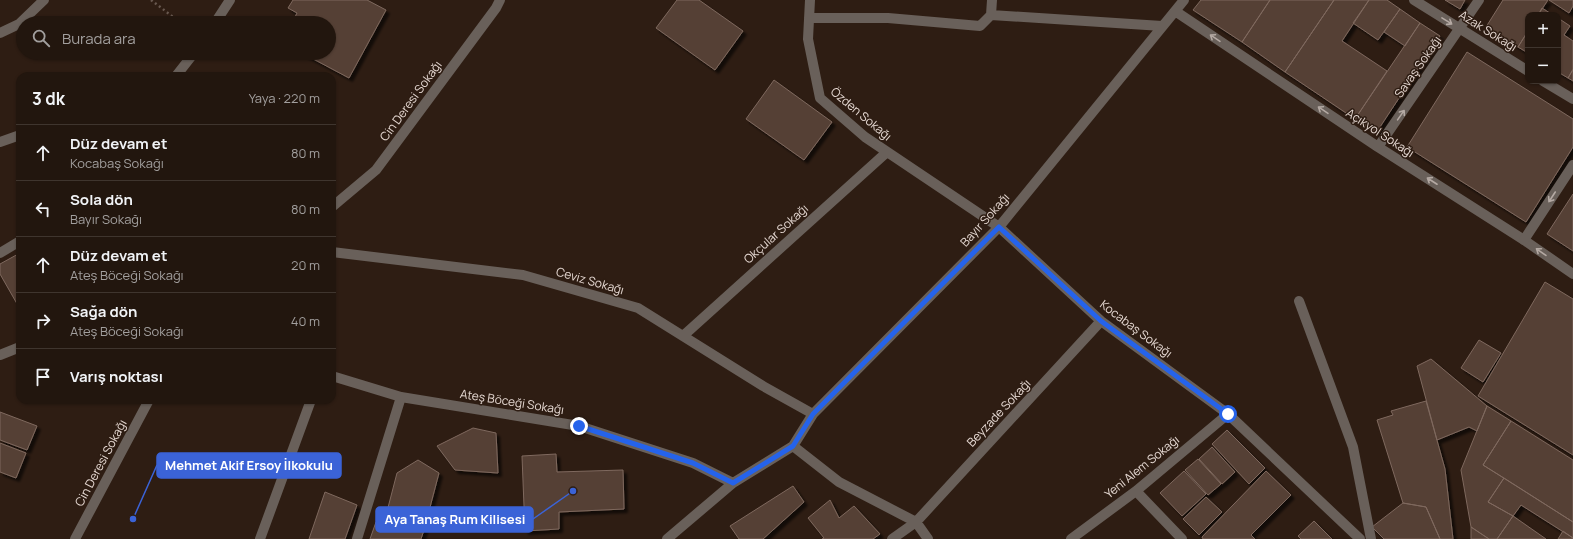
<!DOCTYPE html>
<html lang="tr">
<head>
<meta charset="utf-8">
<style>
	:root { --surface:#22160e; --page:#2a1f17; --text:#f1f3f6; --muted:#a29f9e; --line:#3f352e }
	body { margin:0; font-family:Manrope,sans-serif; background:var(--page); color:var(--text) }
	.controls { position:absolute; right:12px; top:12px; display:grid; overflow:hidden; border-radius:8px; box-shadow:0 1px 3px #0004 }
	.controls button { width:36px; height:36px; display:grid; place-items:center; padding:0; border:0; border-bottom:1px solid var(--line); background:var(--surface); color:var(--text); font:20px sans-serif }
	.stop { position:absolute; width:12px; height:12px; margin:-9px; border:3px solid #2563eb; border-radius:50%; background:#fff }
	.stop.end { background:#2563eb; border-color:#fff; box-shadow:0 1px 4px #0008 }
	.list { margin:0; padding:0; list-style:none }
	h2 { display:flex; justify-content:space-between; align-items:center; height:52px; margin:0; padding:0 16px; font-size:17px }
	h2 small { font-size:13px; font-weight:400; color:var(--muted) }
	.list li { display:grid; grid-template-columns:26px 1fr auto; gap:12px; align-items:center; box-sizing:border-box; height:56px; padding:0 16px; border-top:1px solid var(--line) }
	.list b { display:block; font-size:15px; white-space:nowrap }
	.list p { margin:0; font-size:13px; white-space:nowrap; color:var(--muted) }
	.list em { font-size:13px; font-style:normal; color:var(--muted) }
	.icon { flex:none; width:22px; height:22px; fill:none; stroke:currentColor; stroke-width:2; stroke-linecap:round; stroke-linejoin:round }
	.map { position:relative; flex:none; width:1573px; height:539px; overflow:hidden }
	.search { position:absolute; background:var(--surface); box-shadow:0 1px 3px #0004; left:16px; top:16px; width:320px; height:44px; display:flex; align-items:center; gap:10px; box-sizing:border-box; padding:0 14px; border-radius:22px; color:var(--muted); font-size:15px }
	.panel { position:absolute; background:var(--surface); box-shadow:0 1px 3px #0004; left:16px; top:72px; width:320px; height:332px; border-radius:12px }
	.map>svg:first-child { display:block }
</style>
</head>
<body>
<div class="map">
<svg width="1573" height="539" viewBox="0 0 1573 539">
	<defs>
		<filter id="shadow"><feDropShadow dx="3.5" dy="3.5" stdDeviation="1" flood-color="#0009"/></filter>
	</defs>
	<rect width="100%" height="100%" fill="#2e1d13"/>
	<path fill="#543f35" stroke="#7f695e" filter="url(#shadow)" d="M293,0h74l19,10 -37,68 -47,-25h27v-30h-37l5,-10 -9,-5z
		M677,0h22l44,31 -28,39 -59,-42z
		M1201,0h69l-28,42 -49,-32z
		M1270,0h64l-49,72 -43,-30z
		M1334,0h35l-27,41 45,30 -32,48 -70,-47z
		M1369,0h18l13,9 -22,31 -25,-17z
		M1445,0h20l-5,9z
		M1503,0h45l-10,15h-10v16l-10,16 -32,-20z
		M1549,0h24v6l-4,7z
		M1542,8l11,7h-15z
		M1400,9l20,14 -15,23 -21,-14z
		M1558,18l12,8 -6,9 9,6v28l-5,9 -10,-6z
		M1420,23l20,13 -64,97 -21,-14z
		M1528,31v22l-10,-6z
		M1467,52l106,67v28l-47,75 -119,-75z
		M1573,70v11l-5,-3z
		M774,80l58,42 -28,38 -58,-41z
		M1573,194v57l-26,-17z
		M20,253v56l-20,-35v-10z
		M1545,282l28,17v156l-95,-59z
		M1479,340l22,13 -18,29 -22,-14z
		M1431,359l56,47 -10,25 -8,-4 -32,13 -20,-74z
		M1426,401l19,68 8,70h-13l-14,-32 -23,-4 -26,-83 16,-5 -2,-4z
		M1487,406l24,15 -28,44 21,13 -16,24 25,14 -16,23h-8l-18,-12 -10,-57z
		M0,412l37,14 -10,24 -27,-10z
		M1511,421l62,39v62l-90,-57z
		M473,428l23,5 2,40 -43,-3 -18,-24z
		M1227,430l38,38 -16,16 -37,-40z
		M0,443l26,10 -10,25 -16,-6z
		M1212,447l23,25 -13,12 -23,-25z
		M556,454l1,18 66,-2 1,39 -65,3v17l-34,2 -3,-75z
		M1198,459l23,25 -13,11 -23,-25z
		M418,460l21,13 -15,57 -40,-7 13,-50z
		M1184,471l22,23 -24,22 -22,-23z
		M1266,471l25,24 -40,40 4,4h-52l-1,-2z
		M1504,478l69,44v16l-52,-33 -8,11 -25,-14z
		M793,486l11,16 -41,37h-24l-9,-13z
		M325,492l32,13 -12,34h-36z
		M1206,497l16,15 -23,23 -16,-16z
		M830,500l9,18 15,-12 26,28 -7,5h-51l2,-1 -16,-20z
		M1403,503l23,4 14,32h-56l-12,-12z
		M1513,516l33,23h-49z
		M1314,521l18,18h-31l-3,-3z
		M376,522l8,1 40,7 -3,9h-51z
		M1471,527l18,12h-18z
		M1563,531l10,7v1h-15z"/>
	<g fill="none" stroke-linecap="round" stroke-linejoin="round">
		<path stroke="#68584f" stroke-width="2.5" stroke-dasharray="2 3" stroke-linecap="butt" d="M151,0l30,23"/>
		<path stroke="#69605a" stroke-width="10" d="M810,0l-2,39 12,59 45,39 134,90 102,94 127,93 132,125
			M1414,0l114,71
			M1175,11l203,136 146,93 49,34
			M991,15l1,-15
			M809,18h79l92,8 11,-11 171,11
			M215,23l15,-23
			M0,33l19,-9 25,-24
			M176,76l18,-23
			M1543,81l30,18
			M0,142l20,-7
			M1378,147l101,-147
			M332,207l44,-37 120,-162 4,-8
			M332,252l191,23 115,33 125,78 50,28
			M0,253l20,-12
			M1299,301l54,146 18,92
			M683,336l204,-184
			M0,355l20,-8
			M332,376l69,21 178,29 114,37 40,20 60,-37 46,36 77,40 12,17
			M793,446l20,-32 186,-187 185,-227
			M1136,491l46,48
			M75,539l74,-139
			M260,539l51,-139
			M357,539l44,-142
			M667,539l66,-56
			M892,539l24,-17 185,-201
			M1071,539l65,-48 92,-77"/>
		<path stroke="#69605a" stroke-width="10" d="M1524,240l49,-75"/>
	</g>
	<defs><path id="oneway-shaft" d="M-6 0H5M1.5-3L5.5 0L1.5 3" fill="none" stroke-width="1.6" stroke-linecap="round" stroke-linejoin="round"/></defs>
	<g stroke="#b4a9a3">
		<use href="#oneway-shaft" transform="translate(1447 21) rotate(32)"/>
		<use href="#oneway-shaft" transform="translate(1215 38) rotate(-146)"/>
		<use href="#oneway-shaft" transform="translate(1323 110) rotate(-146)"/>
		<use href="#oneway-shaft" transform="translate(1401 115) rotate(-55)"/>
		<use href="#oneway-shaft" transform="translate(1432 181) rotate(-147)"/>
		<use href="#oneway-shaft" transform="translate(1552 197) rotate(123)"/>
		<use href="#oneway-shaft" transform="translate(1541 252) rotate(-145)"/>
	</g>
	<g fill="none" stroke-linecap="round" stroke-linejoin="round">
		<path stroke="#2563eb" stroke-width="5" d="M579,426l114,37 40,20 60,-37 20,-32 186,-187 102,94 127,93"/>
	</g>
	<g text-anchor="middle" stroke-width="3" stroke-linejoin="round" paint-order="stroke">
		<g font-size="12" fill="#e6d9d3" stroke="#2e1d13">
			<text transform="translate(1488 31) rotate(32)" y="4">Azak Sokağı</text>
			<text transform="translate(1418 67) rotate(-55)" y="4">Savaş Sokağı</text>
			<text transform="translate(411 101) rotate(-54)" y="4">Cin Deresi Sokağı</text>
			<text transform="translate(861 114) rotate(40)" y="4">Özden Sokağı</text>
			<text transform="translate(1380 133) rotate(33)" y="4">Açıkyol Sokağı</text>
			<text transform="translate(985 220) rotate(-48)" y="4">Bayır Sokağı</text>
			<text transform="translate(776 234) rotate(-42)" y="4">Okçular Sokağı</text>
			<text transform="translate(590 281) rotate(16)" y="4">Ceviz Sokağı</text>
			<text transform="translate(1136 329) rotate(37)" y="4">Kocabaş Sokağı</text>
			<text transform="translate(512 402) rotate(9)" y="4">Ateş Böceği Sokağı</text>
			<text transform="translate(999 413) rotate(-47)" y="4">Beyzade Sokağı</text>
			<text transform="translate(101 463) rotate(-62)" y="4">Cin Deresi Sokağı</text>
			<text transform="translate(1142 467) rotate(-39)" y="4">Yeni Alem Sokağı</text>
		</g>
	</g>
	<path fill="none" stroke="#3b63d7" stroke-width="1.5" d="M133 519L157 465M573 491L533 519"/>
	<g fill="#3b63d7" stroke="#2e1d13" stroke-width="1.5">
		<circle cx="133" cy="519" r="4"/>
		<circle cx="573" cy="491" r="4"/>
	</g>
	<g fill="#3b63d7" stroke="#3b63d7" stroke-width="1.5">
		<rect x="157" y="453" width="184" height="25" rx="4"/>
		<rect x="376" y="507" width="157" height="25" rx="4"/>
	</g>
	<g font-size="13" text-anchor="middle" font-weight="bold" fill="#fff">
		<text x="249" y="470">Mehmet Akif Ersoy İlkokulu</text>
		<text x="455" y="524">Aya Tanaş Rum Kilisesi</text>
	</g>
</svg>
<div class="controls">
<button>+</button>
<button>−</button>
</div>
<div class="stop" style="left:1228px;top:414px"></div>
<div class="stop end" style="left:579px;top:426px"></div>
<div class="search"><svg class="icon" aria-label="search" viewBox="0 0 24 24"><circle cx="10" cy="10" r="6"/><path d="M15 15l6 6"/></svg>Burada ara</div>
<section class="panel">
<h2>3 dk<small>Yaya · 220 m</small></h2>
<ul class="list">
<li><svg class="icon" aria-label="ahead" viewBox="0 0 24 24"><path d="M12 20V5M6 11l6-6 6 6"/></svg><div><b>Düz devam et</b><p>Kocabaş Sokağı</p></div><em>80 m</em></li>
<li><svg class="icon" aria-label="left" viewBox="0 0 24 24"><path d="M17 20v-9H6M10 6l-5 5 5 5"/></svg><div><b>Sola dön</b><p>Bayır Sokağı</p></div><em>80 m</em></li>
<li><svg class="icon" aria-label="ahead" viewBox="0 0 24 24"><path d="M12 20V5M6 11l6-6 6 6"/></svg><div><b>Düz devam et</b><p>Ateş Böceği Sokağı</p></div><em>20 m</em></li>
<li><svg class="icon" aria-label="right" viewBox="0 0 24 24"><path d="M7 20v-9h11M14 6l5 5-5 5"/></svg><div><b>Sağa dön</b><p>Ateş Böceği Sokağı</p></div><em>40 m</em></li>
<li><svg class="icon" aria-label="arrive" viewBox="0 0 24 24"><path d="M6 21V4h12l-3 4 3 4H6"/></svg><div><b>Varış noktası</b></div></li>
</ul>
</section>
</div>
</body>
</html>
